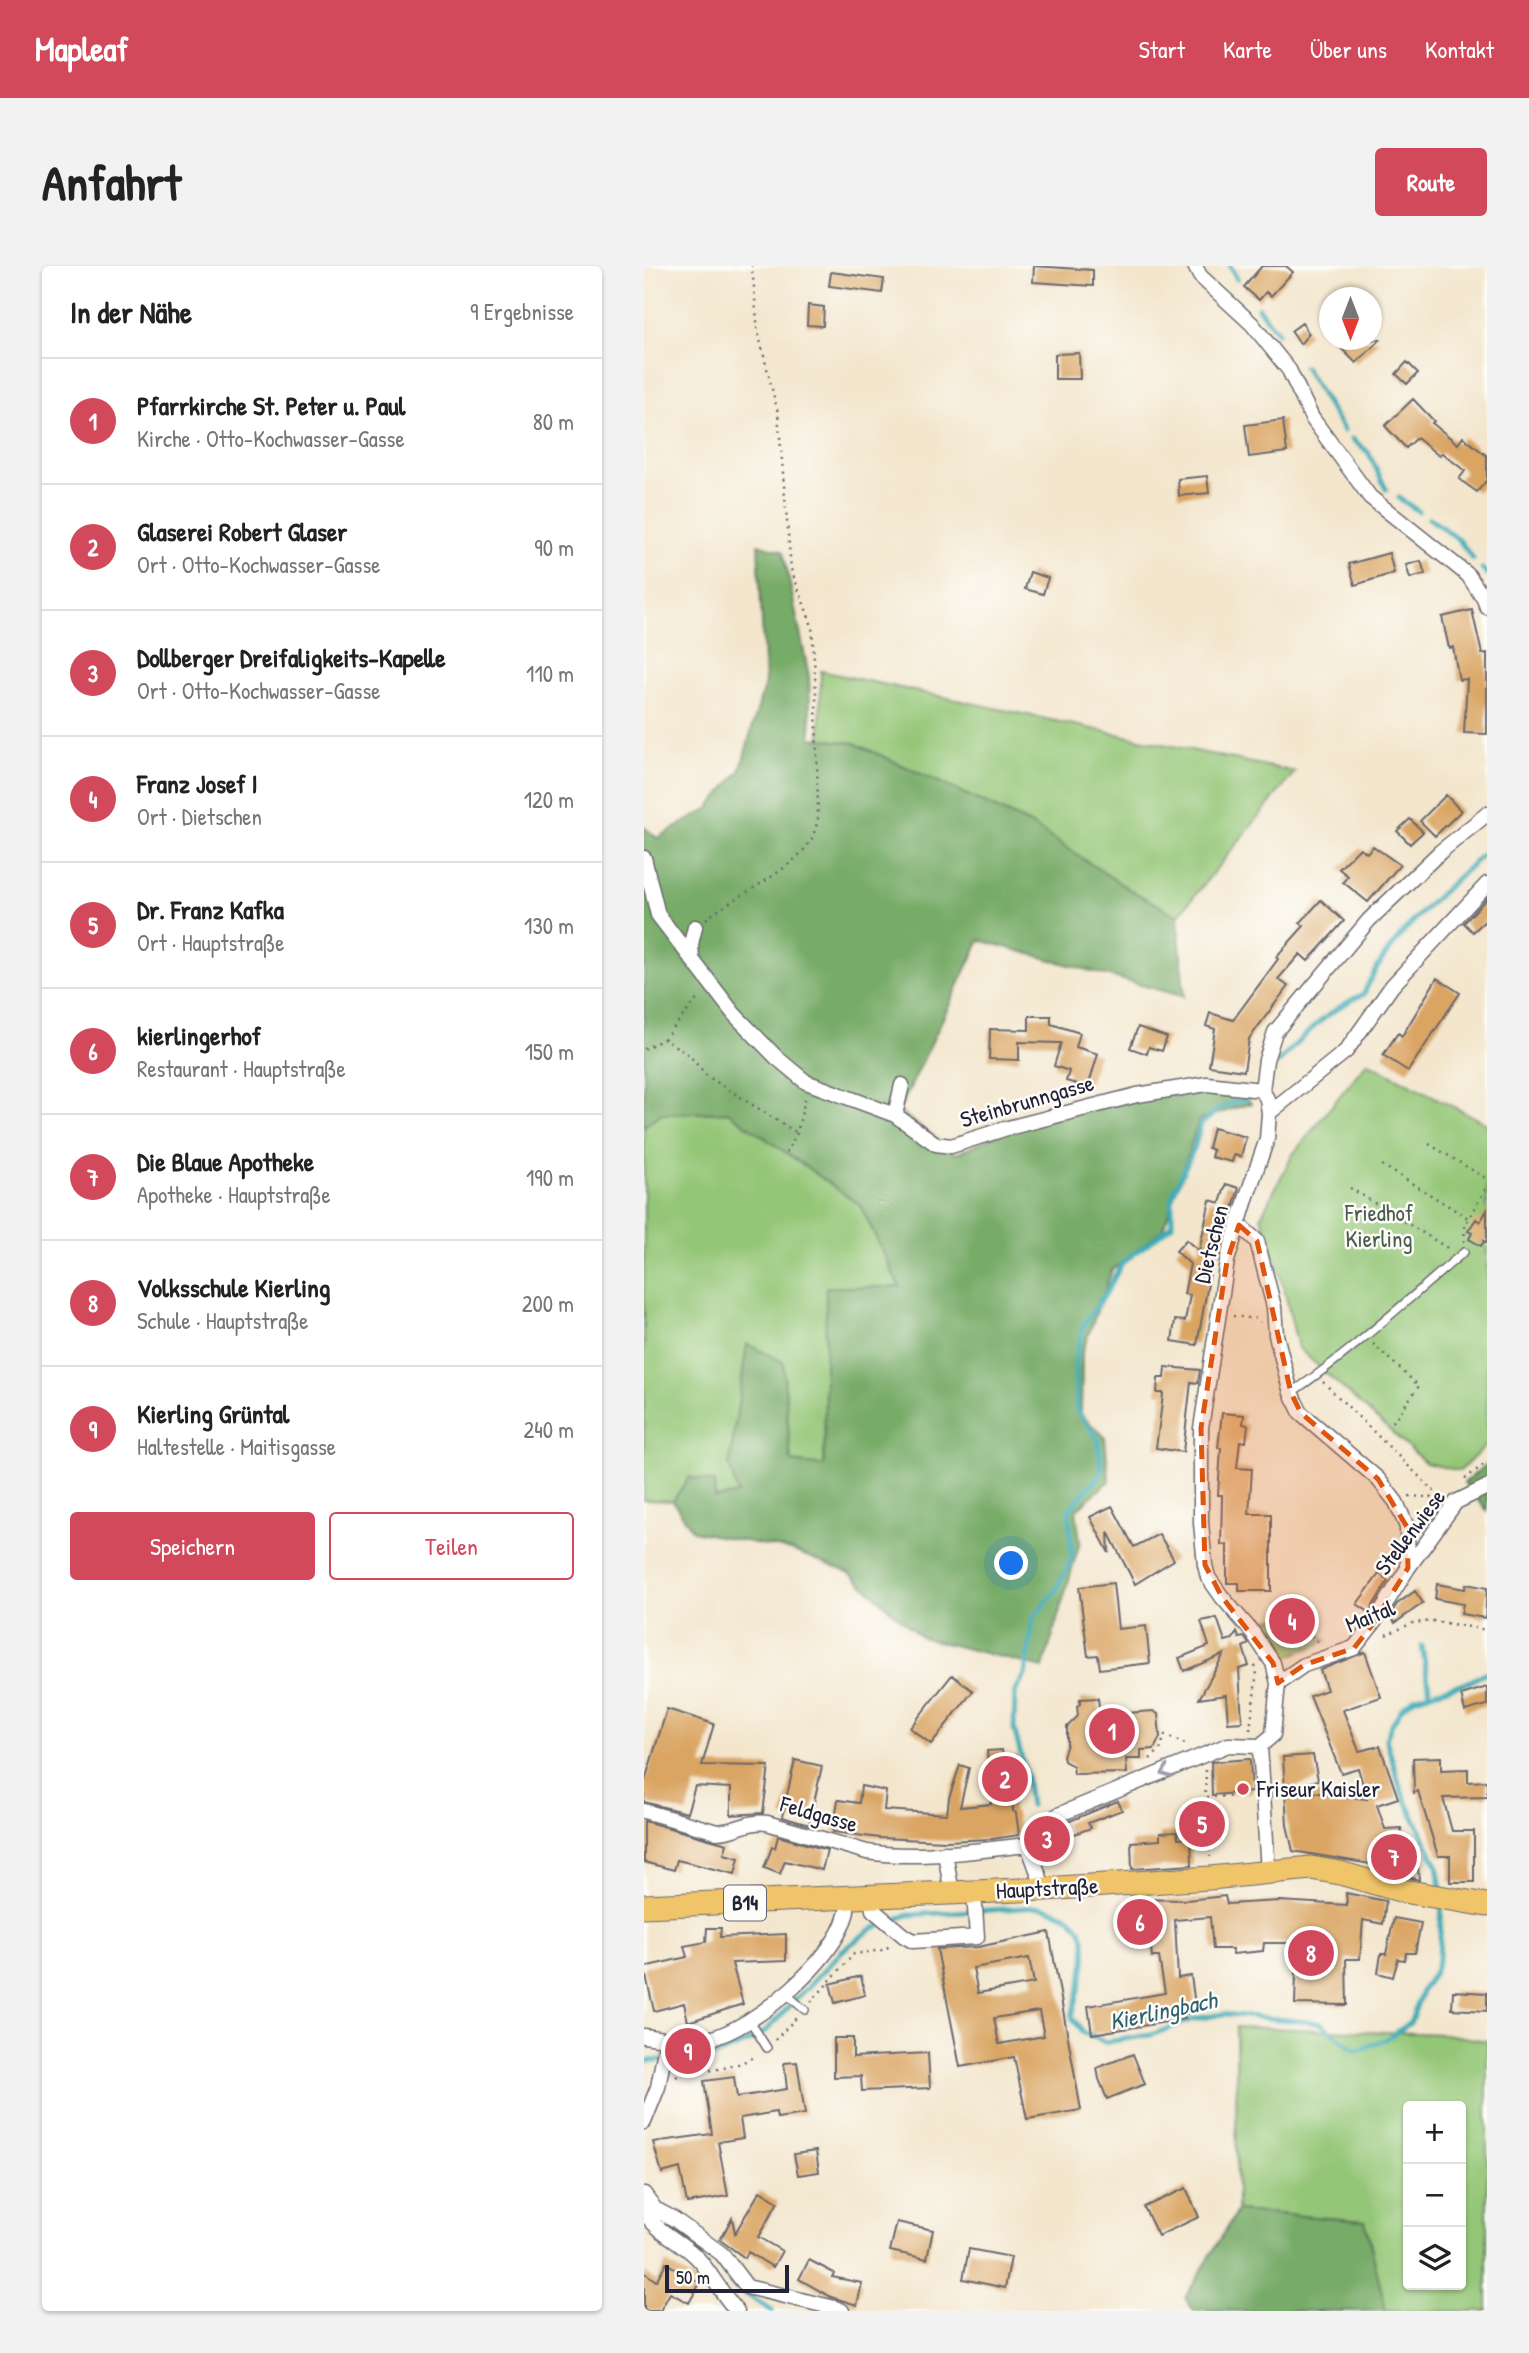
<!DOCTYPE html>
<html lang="de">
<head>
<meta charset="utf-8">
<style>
	:root { --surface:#fff; --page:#f2f2f2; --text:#222; --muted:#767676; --line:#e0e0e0; --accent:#d1495b }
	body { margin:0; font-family:"Patrick Hand",sans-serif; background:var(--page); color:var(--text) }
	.controls { position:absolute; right:21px; bottom:21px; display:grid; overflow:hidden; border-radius:7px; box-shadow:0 2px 5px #0004 }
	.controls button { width:63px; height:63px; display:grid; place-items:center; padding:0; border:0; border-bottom:2px solid var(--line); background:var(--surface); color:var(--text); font:35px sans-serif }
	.compass { position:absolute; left:675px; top:21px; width:63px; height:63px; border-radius:50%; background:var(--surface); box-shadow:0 2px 5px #0004; rotate:180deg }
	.scale { position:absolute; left:21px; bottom:18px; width:124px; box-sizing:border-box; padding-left:7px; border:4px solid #22223b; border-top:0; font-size:19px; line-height:24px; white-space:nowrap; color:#22223b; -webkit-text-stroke:5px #fdfcf7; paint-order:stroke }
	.you { position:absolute; left:368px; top:1298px; width:24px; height:24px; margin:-18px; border:5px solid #fff; border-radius:50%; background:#1a73e8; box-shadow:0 0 0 10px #1a73e833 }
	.badge { display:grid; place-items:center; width:46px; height:46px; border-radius:50%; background:var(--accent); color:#fff; font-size:23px; font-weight:700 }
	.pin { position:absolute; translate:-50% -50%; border:4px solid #fff; box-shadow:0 2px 7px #0006 }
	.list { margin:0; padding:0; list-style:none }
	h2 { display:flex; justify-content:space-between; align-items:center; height:91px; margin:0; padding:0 28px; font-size:30px }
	h2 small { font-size:23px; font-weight:400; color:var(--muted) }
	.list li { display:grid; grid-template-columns:46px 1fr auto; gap:21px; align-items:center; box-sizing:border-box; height:126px; padding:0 28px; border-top:2px solid var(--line) }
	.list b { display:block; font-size:26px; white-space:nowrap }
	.list p { margin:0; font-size:23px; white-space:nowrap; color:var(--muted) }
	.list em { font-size:23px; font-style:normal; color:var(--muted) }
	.actions { display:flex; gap:14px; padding:21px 28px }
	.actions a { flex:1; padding:16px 0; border:2px solid var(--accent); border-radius:7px; text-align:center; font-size:24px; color:var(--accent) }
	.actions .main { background:var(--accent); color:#fff }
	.icon { flex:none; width:38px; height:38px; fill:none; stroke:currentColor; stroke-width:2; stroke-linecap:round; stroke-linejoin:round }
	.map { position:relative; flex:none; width:843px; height:2045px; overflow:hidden; border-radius:7px }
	header { display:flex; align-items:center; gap:42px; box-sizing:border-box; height:98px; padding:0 35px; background:var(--accent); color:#fff }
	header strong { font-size:33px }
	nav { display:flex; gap:38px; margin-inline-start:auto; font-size:24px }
	.intro { display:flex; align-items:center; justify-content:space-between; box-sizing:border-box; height:168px; padding:0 42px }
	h1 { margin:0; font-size:49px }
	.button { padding:18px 32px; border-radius:7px; background:var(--accent); color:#fff; font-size:24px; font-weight:700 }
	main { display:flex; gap:42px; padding:0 42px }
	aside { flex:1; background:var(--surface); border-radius:7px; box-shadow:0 2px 5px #0004 }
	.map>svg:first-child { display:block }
</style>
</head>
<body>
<header>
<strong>Mapleaf</strong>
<nav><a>Start</a><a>Karte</a><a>Über uns</a><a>Kontakt</a></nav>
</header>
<div class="intro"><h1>Anfahrt</h1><a class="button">Route</a></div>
<main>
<aside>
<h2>In der Nähe<small>9 Ergebnisse</small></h2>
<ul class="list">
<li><span class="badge">1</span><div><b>Pfarrkirche St. Peter u. Paul</b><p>Kirche · Otto-Kochwasser-Gasse</p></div><em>80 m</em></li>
<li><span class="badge">2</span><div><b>Glaserei Robert Glaser</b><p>Ort · Otto-Kochwasser-Gasse</p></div><em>90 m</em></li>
<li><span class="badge">3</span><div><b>Dollberger Dreifaligkeits-Kapelle</b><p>Ort · Otto-Kochwasser-Gasse</p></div><em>110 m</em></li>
<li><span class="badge">4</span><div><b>Franz Josef I</b><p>Ort · Dietschen</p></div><em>120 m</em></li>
<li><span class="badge">5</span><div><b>Dr. Franz Kafka</b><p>Ort · Hauptstraße</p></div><em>130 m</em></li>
<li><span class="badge">6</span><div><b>kierlingerhof</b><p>Restaurant · Hauptstraße</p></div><em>150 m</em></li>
<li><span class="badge">7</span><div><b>Die Blaue Apotheke</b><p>Apotheke · Hauptstraße</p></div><em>190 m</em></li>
<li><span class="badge">8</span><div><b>Volksschule Kierling</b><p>Schule · Hauptstraße</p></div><em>200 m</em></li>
<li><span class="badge">9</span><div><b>Kierling Grüntal</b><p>Haltestelle · Maitisgasse</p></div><em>240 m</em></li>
</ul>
<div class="actions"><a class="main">Speichern</a><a>Teilen</a></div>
</aside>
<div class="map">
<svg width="843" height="2045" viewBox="0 0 843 2045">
	<rect width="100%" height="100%" fill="#fdfcf7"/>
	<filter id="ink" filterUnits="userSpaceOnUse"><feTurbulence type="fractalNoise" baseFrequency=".0143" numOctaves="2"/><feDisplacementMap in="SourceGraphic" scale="14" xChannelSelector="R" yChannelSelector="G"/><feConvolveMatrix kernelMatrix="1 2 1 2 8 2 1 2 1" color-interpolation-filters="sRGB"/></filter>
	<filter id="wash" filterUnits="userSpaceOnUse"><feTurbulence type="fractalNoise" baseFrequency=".00686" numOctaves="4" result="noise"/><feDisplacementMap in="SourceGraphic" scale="28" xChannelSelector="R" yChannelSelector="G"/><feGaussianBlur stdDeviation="1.57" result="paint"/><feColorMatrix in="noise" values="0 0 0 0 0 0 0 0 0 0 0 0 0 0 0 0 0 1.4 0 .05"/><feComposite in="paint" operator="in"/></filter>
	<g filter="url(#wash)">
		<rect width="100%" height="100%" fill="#f3e6cd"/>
		<path fill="#94c677" stroke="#5b7459" stroke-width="2" fill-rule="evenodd" d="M177,405l474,101 -117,144 -48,-26 -100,-66 -176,-81 -34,-4z
			M723,796l120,62v320l-27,27 -34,-8 -128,-115 -14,-59 -23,-73 32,-62z
			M84,846l133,93 39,83 -74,-1 -1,179 -34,-4 -8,-100 -44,133 -24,3 -26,-21 -16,24 -29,-1v-374l15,-12z
			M635,1351l26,4 22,20 -48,19 -24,-38z
			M592,1761l209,7 42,7v270h-101l-21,-90 -128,-10zM764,1840h53v179h-53z"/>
		<path fill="#77ab68" stroke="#4c6652" stroke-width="2" d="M114,278l25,7 26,125 2,62 43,5 176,81 100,66 48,26 6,81 -204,-57 -81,171 57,43 49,-23 132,-33 71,-10 28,2 15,13 -52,17 -35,108 -52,42 -30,82 -1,63 24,22 4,44 -33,29 4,32 -37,126 -122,-31 -71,-64 -59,-23 -98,-19 -20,-30 16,-24 25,5 1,16 23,-4 -9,-28 18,-122 36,18 8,100 33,4 2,-179h74l-40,-82 -132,-93 -68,2 -16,12v-299l13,11 51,-29 32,-38 25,-88z
			M843,1198v47l-23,-28z
			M593,1945l128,10 21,90h-192l-9,-13z"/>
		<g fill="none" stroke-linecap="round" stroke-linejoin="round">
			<path stroke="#3aabb7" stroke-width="5" d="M586,0l7,13
				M614,42l20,25
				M660,101l40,64
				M708,173l16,13 18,37
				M755,232l19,13
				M785,252l30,22 14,19
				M838,303l5,5
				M634,797c25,-27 52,-55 86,-69 19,-52 82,-106 123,-143
				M778,1380l8,48
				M386,1540l-4,-32 -12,-45 1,-37 10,-17 8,-57 22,-26 17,-34 -3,-48 33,-38 -4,-33 -21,-29 -2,-48 8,-36 23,-33 16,-30 50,-38v-29l22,-48 7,-24 21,-17 26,-9
				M797,1624l-4,-25 -36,-75 -15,-51 6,-15 10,-16 13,-10 56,-17 16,-9
				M0,1795l69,-4 39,-17 15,-10 76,-80 29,-21 36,-14 131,-8c69,11 44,62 33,110l11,16 22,9 46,-7 43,-16 30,-5 96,9 36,28 30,-12 24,-16 13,-34 12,-18 4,-14 3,-53
				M17,1956l36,24 22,19 12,19 41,27"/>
		</g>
		<g id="blocks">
			<path fill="#daa563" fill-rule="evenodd" d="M390,0l59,4v16l-60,-4z
				M618,0h24l7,6 -22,24 -5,-4 -7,8 -15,-13z
				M187,6l53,7 -2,14 -53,-7z
				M164,39l16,2 -1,19 -16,-1z
				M658,57l7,11 -9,10 -9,-13z
				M689,74h47l-24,23z
				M435,87l1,26h-25v-25z
				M763,96l11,11 -11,11 -11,-10z
				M769,133l21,22 -2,2 26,21 5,-7 24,19v24l-10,12 -18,-13 6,-8 -23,-18 -3,3 -22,-18 -11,10 -21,-22z
				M639,154l4,32 -38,5 -4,-32z
				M563,210l2,17 -30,3 -1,-17z
				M745,287l5,20 -39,12 -6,-21z
				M777,295l4,13 -15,4 -4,-13z
				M386,306l18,6 -5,16 -18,-5z
				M828,344l10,44 5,-1v81l-23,-1 3,-54 -8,1 -6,-33 -4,1 -7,-31z
				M802,529l15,16 -26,25 -15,-15z
				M766,553l13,13 -13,12 -13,-13z
				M729,580l27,19 -32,37 -25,-20 5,-6 -9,-7 21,-21 7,5z
				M843,632v21l-14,13 -9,-9z
				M677,634l23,21 -36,40 -8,-7 -22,25 10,7 -39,53 -5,32 -35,-5 6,-37 -9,-3 4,-13 23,7 45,-61 -2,-2 28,-31 -4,-3z
				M793,712l23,15 -52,78 -25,-16 15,-22 4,3z
				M385,750h22v8l29,9 -4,14 22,7 -10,33 -22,-6 3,-10 -15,-5 7,-23 -42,-1v18l-30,-1 1,-30 39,1z
				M494,761l29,10 -5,14 -13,-4 -2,7 -17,-6z
				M569,862l33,9 -5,20 -7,-2 -2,7 -21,-5 2,-7 -5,-2z
				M582,918l13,4 -21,69 -5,-1 -16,89 -25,-4 3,-21 10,1 5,-26 -6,-1 6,-30 -14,-13 10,-11 13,11 11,-51 10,3z
				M843,944v33l-3,-2 -3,5 -12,-7 3,-6 -4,-2 8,-12 4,3z
				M521,1101l35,3 -2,13 -7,-1 -8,70 -27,-4 6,-45 1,-10h-6l1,-15h6z
				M578,1147l22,2 -1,9 5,1 -2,17 -6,-1 -3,27 15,1 -3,45h22v77h-32v-8h-12v-38h-6l1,-50h-4l3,-47h-3z
				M468,1240l22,41 25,-13 15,26 -39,24 -27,-52 1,21 -19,-36z
				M735,1308l9,7 -19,31 -12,-8z
				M469,1317l5,46 28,-3 4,37 -50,6 -2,-14 -10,1 -9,-69z
				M793,1318l28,5 1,-5 21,4 -2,30 -24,-4 2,-10 -28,-5z
				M771,1325l8,12 -28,20 -5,-8 7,-11z
				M573,1352l8,23 8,-2 4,-7 2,6 5,-1 5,7 -6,3 6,19 -10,3 3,53 -14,1 -2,-28 -27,4 25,-45 -40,17 -5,-13 30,-12 -8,-25z
				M721,1386l16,45 -38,13 16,41 21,-5 18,52 -21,7 8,24 16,-1 3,21 5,1 9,17 1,13 -35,-9 -1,-5 -90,-15 -6,-26 -4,-68 30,-2 5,25 -31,9 80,10 -9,-31 -17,5 -31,-77 17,-6 -7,-20z
				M308,1409l21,16 -42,53 -21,-16z
				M843,1421v18l-22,6 -4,-16z
				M454,1432l2,17 53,-4 5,3 2,23 -6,12 -13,1v9h-15l1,14 -53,1 -1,-8 -9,-5 -1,-5 4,-12v-17l11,-11 -1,-10 3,-2v-5z
				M23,1443l47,15 -12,41 67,1 -6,47 -32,2v-27l-36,-2 -8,27 -43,-11v-18z
				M358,1484l1,7 14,-2 3,13 3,23h-11l1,20 3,2 3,22 -27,4 -46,2 -66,-3 -47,-6 5,-32 21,3 2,-17 25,5 -2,19 63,4 2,-16 11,-33 9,3 -9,39 31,-3 -4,-53z
				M797,1491v13l27,-1v13l19,-1v16l-44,1 9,33h22v51h-24v-26h-12l-20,-65 -4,2 -1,-35z
				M606,1493l2,33 -40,3 -1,-33z
				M151,1494l27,6 -13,59 -27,-8z
				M474,1535l4,9 -34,13 3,5 -22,8 -4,-13z
				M0,1555l83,23 -3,10 15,4 -4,16 -58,-14 -3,10 -30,-8z
				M533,1566l1,7 13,-1 1,27 -60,4 -1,-27 29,-2v-7z
				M134,1570l49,14 -5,20 -37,-9 -5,13 -16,-6 8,-21 3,1z
				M702,1627l40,8 -3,23 -20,-4 -3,39h-14l1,46 -52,-1 2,-61h-33l-1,8 -30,3 -1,-5h-19l-3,-32 -35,3 3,58 13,-2 5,36 -12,2 1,5 -93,15 -4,-28 77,-13 -6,-36h-7l-2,-20 -17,-1v-37l53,1 39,-4 2,8 52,-3 68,4z
				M750,1652l27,5 -6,30h-9l-1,7 -7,-1 -5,18 -15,-4 3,-19h5z
				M63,1662h14l-1,9 66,-3v27l-54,2 11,41 -55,18 -4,-19 -30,8 -10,-44 43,-10 -3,-11 22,-4z
				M405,1666l32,178 -54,9 -13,-62 -54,10 -23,-118 41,-2zM385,1692l5,25 -56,10 -5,-25zM395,1745l5,25 -45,8 -5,-26z
				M217,1710l4,19 -30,8 -5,-19z
				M809,1725l34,2v18l-35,-2z
				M190,1772h19v19l75,-4 2,35 -68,3 -1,-15 -27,1z
				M489,1788l12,30 -38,15 -8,-20 -2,-11z
				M153,1796l8,52 -28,4 -1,-6 -36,6 3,20 -25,4 10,54 -41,7 -7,-35 -18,5 -9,-31 59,-8 -8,-53 30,-4 3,20 50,-8 -3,-26z
				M172,1885l3,21 -21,3 -4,-21z
				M542,1922l13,29 -41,19 -14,-29z
				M116,1925l18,11 -20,35 24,14 -9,16 -25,-15 -3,6 -25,-18 12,-22 3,15z
				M253,1956l36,8 -6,29 -37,-8z
				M325,1983l42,8 -6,31 -42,-9z
				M165,1994l25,13 -2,4 30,6 -5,22 -26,-8 -32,-18z
				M22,1997l34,20 -11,20 -19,-10 -10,18h-16v-39l12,9z"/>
		</g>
	</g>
	<g filter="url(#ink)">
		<use href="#blocks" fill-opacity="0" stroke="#6b676e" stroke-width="2"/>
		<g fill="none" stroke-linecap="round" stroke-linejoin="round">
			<g stroke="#6b676e" stroke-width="10">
				<path id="service" d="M647,1127c62,-42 116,-93 173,-141
					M142,1728l19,16
					M106,1755l17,27"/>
			</g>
			<g stroke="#6b676e" stroke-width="17">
				<path id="minor" d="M551,0l5,10 52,48 37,46 23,48 58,79 98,78 16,24 3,8
					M0,592l14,57 76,99 43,44 29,24 89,33 41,29 15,2 53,-17 133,-34 70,-11 55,6
					M48,693l-1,-15 4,-17
					M625,847l77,-62 46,-65 95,-102
					M251,849l7,-30
					M595,959l18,16 17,66 2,28 15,58 10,20 77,66 18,23 11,25 1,41
					M634,1417l26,-18 50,-17 19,-24 35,-56 48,-66 31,-15
					M616,1480l13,-11 5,-52 -5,-20 -20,-30 -31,-36 -14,-20 -3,-12 -4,-42v-95l26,-167 20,-65 20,-57 2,-26 -2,-14 -5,-9 4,-30 9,-28 94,-112 71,-68 47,-38
					M616,1480l8,126
					M0,1545l73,21c18,0 32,-12 50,-9l100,29c52,8 109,-2 161,-7
					M384,1579l15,-19 15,-11 170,-70 32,1
					M384,1579l16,44
					M301,1587l7,40
					M227,1631l2,13 31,26 9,5 64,-4 -3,-45
					M0,1770c21,3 44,8 65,3 45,-11 125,-78 137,-124 2,-5 1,-11 1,-16
					M0,1856l14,-35 9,-48
					M0,1928l11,15 19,10 48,35 25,33 88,21 7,3
					M0,1945c13,23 41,31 57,51 13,16 22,34 36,49"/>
			</g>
			<g stroke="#6b676e" stroke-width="25">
				<path id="primary" d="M0,1640l400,-17 166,-11 101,-10 29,5 63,18 84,14"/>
			</g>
			<path stroke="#6b676e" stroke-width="2.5" stroke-dasharray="2 5" stroke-linecap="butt" d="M62,653c29,-23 87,-48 105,-79 3,-6 5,-13 7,-20l-2,-127 -4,-67 -21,-57 -13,-156 -20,-81 -6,-66
				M20,773l36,-43
				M0,783l20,-10 25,16 18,21 90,57
				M785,878l58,35
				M142,887l11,-20 8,-34
				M738,899l86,53
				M706,922l99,61
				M820,976l1,-17 22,-39
				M589,1050l24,3 3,3
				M729,1078l46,42 -27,37
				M679,1116l118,116
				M821,1213l22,-17
				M765,1230l32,2
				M626,1365l39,2 12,12
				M742,1369l27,-12 21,-2 53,9
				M606,1464l7,-59 -3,-7
				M506,1493l10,-9 5,-15 22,10
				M562,1504l-2,76h5l1,11
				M563,1531l42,-1
				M167,1736l43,-48 29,-4 7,-4
				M131,1774l22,-23
				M32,1811l5,-3c26,-4 53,-4 75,-19"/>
			<use href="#service" stroke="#fff" stroke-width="7"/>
			<use href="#minor" stroke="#fff" stroke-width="14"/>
			<use href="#primary" stroke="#f0c469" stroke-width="23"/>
		</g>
		<defs><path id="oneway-chevron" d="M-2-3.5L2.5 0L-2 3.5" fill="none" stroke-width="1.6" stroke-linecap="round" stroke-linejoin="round" transform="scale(1.75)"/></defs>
		<use stroke="#9c9ca7" href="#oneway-chevron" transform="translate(522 1506) rotate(158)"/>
	</g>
	<path fill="#de560e" fill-opacity="0.2" stroke="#de560e" stroke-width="5" stroke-dasharray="14 9" stroke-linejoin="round" d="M595,959l18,16 34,152 10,20 77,66 29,48 1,41 -35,56 -19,24 -50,17 -26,18 -5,-20 -51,-66 -17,-32 -4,-137 26,-167z"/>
	<circle fill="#d1495b" stroke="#fdfcf7" stroke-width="2.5" cx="599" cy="1523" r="7"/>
	<g text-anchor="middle" stroke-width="5" stroke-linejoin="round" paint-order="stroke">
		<rect fill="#fdfcf7" stroke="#646373" stroke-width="2" x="80" y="1619.5" width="42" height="35" rx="5"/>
		<g font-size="21" font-weight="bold" fill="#22223b">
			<text x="101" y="1644">B14</text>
		</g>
		<g font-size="23" fill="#22223b" stroke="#fdfcf7">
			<text transform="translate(383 835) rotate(-16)" y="8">Steinbrunngasse</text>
			<text transform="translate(567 978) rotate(-76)" y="8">Dietschen</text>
			<text transform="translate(766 1266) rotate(-53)" y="8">Stellenwiese</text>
			<text transform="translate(726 1350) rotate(-22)" y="8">Maital</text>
			<text transform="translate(175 1548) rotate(16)" y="8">Feldgasse</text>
			<text transform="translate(403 1622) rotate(-3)" y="8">Hauptstraße</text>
		</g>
		<g font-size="23" fill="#4a5b50" stroke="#fdfcf7">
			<text x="735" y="955">Friedhof<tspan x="735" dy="26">Kierling</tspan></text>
		</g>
		<g font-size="23" fill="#22223b" stroke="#fdfcf7" text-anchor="start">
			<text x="613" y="1531">Friseur Kaisler</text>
		</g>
		<g font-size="24" font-style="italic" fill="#2d6073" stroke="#fdfcf7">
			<text transform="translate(519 1745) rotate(-12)" y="8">Kierlingbach</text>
		</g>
	</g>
</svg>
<div class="controls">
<button>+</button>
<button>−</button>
<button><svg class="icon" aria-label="layers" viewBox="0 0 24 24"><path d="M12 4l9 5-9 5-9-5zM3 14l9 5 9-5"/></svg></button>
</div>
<svg class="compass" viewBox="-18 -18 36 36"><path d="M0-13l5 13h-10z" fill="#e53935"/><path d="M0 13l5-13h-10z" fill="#767676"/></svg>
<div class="scale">50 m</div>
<div class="you"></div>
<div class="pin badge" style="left:468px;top:1465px">1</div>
<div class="pin badge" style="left:361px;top:1513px">2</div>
<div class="pin badge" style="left:403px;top:1573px">3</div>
<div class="pin badge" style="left:648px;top:1355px">4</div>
<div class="pin badge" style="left:558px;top:1558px">5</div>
<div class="pin badge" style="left:496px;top:1656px">6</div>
<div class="pin badge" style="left:750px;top:1591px">7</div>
<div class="pin badge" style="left:667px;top:1687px">8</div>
<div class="pin badge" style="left:44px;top:1785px">9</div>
</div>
</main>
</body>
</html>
